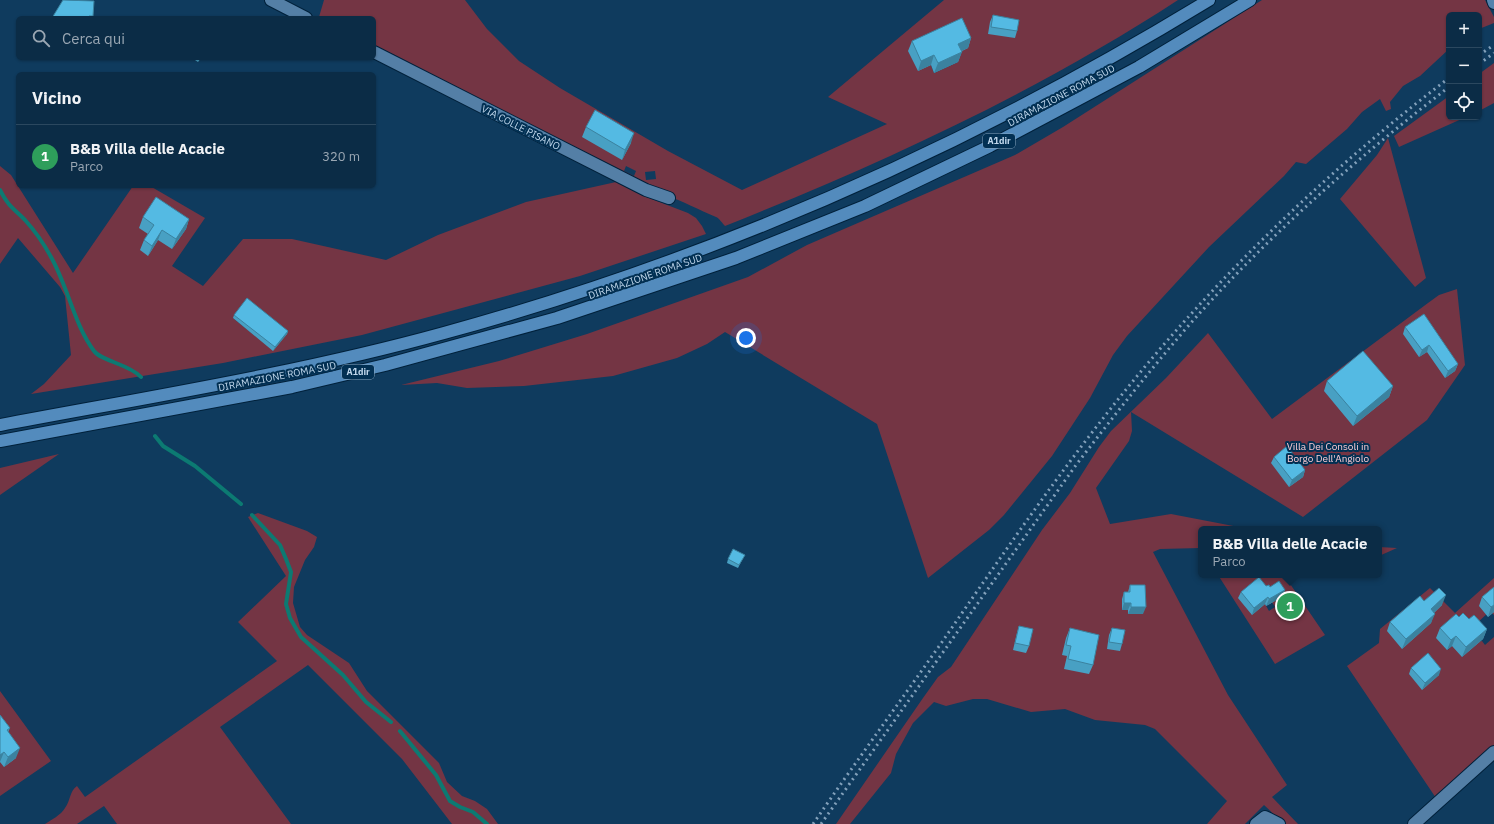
<!DOCTYPE html>
<html lang="it">
<head>
<meta charset="utf-8">
<style>
	:root { --surface:#0b2c46; --page:#193851; --text:#f1f3f6; --muted:#9aa7b3; --line:#2b485f; --accent:#f4a444 }
	body { margin:0; font-family:"IBM Plex Sans",sans-serif; background:var(--page); color:var(--text) }
	.controls { position:absolute; right:12px; top:12px; display:grid; overflow:hidden; border-radius:6px; box-shadow:0 1px 3px #0004 }
	.controls button { width:36px; height:36px; display:grid; place-items:center; padding:0; border:0; border-bottom:1px solid var(--line); background:var(--surface); color:var(--text); font:20px sans-serif }
	.you { position:absolute; left:746px; top:338px; width:14px; height:14px; margin:-10px; border:3px solid #fff; border-radius:50%; background:#1a73e8; box-shadow:0 0 0 6px #1a73e833 }
	.badge { display:grid; place-items:center; width:26px; height:26px; border-radius:50%; background:var(--accent); color:#fff; font-size:13px; font-weight:700 }
	.pin { position:absolute; translate:-50% -50%; border:2px solid #fff; box-shadow:0 1px 4px #0006 }
	.popup { position:absolute; left:1198px; top:526px; width:184px; height:52px; box-sizing:border-box; display:grid; place-content:center; border-radius:6px; background:var(--surface); filter:drop-shadow(0 1px 3px #0005); font-size:13px; white-space:nowrap; color:var(--muted) }
	.popup b { font-size:15px; color:var(--text) }
	.popup::after { content:''; position:absolute; left:50%; top:100%; margin-left:-8px; border:8px solid transparent; border-top-color:var(--surface) }
	.list { margin:0; padding:0; list-style:none }
	h2 { display:flex; justify-content:space-between; align-items:center; height:52px; margin:0; padding:0 16px; font-size:17px }
	h2 small { font-size:13px; font-weight:400; color:var(--muted) }
	.list li { display:grid; grid-template-columns:26px 1fr auto; gap:12px; align-items:center; box-sizing:border-box; height:64px; padding:0 16px; border-top:1px solid var(--line) }
	.list b { display:block; font-size:15px; white-space:nowrap }
	.list p { margin:0; font-size:13px; white-space:nowrap; color:var(--muted) }
	.list em { font-size:13px; font-style:normal; color:var(--muted) }
	.icon { flex:none; width:22px; height:22px; fill:none; stroke:currentColor; stroke-width:2; stroke-linecap:round; stroke-linejoin:round }
	.map { position:relative; flex:none; width:1494px; height:824px; overflow:hidden }
	.search { position:absolute; background:var(--surface); box-shadow:0 1px 3px #0004; left:16px; top:16px; width:360px; height:44px; display:flex; align-items:center; gap:10px; box-sizing:border-box; padding:0 14px; border-radius:6px; color:var(--muted); font-size:15px }
	.panel { position:absolute; background:var(--surface); box-shadow:0 1px 3px #0004; left:16px; top:72px; width:360px; height:116px; border-radius:6px }
	.map>svg:first-child { display:block }
</style>
</head>
<body>
<div class="map">
<svg width="1494" height="824" viewBox="0 0 1494 824">
	<rect width="100%" height="100%" fill="#0f3b5e"/>
	<path fill="#743544" fill-rule="evenodd" d="M324,0h141l22,29 32,32 41,27 108,63 74,39 145,-66 -59,-27 116,-97h234c-141,92 -297,164 -453,226 -2,-2 -6,-8 -9,-9 -17,-7 -33,-16 -51,-22l-291,-149v-28l-55,-1zM958,62l-24,11 -3,-8zM626,166l10,5 -2,5 -10,-5zM655,171l1,8 -10,1 -1,-8z
		M1262,0h223l9,17v6l-15,6v-14h-30v34l-29,27 -17,10 -13,16 1,7 -5,2 -6,-12 -18,13 -15,17 -41,35 -10,-2 -12,14 -75,71 -82,89 -14,19 -23,43 -38,58 -48,59 -15,15 -61,48 -51,-154 -152,-92 -18,12 -30,14 -64,18 -89,10 -57,2 -30,-5 -36,2 98,-24 88,-27 161,-57 59,-32 208,-90 48,-28z
		M1494,63v40l-15,8v-37z
		M1449,96v21h17l-67,30 -5,-11z
		M1388,138l38,140 -11,9 -75,-88 37,-44z
		M0,166l11,9 62,98 60,-87h17l55,32 -33,48 31,20 40,-47h49l94,21 52,-25 88,-33 90,-20 25,13 47,18 8,5 6,8 4,8 -126,42 -218,59 -139,28 -192,31 13,-10 27,-29 -6,-59 -5,-9 -42,-49 -18,26zM233,318l53,16 -13,16z
		M1457,289l8,76 -38,55 -124,97 -172,-105 1,19 -3,10 -33,47 14,36 61,-10 78,15h-48v19l-41,1 -7,3 75,143 59,90 -15,12 26,27h-14l-20,-19 -19,19h-38l20,-23 -72,-72 -10,-4 -50,-5 -30,-11 -34,3 -44,-13h-14l-27,7 -12,-4 -21,21 -17,31 -5,19 -41,51h-14l87,-126 15,-21 13,-10 91,-137 28,-37 29,-46 12,-16 55,-53 42,-45 64,86 156,-116 11,-8z
		M59,454l-59,41v-27z
		M258,513l49,18 10,6 -3,10 -9,13 -11,27 -1,16 7,24 7,8 42,28 18,28 72,72 8,19 15,14 13,5 12,8 11,15h-46l-50,-65 -94,-94 -88,62 71,97h-174l-13,-18 -27,18h-32c6,-4 16,-9 20,-16 6,-8 4,-16 12,-22l8,11 192,-136 -39,-39 48,-46 -38,-59z
		M1379,547l18,1 -18,8z
		M1218,575h66l41,60 -50,29zM1267,594l8,13 -6,4 -4,-7z
		M1494,578v37l-4,-4 -42,39 4,-4 30,-5 3,4 9,-8v110l-58,51 -89,-132 32,-23 1,-14 50,-41 25,25z
		M0,691l51,70 -51,35z"/>
	<g fill="none" stroke-linecap="round" stroke-linejoin="round">
		<path stroke="#0c7a72" stroke-width="4" d="M0,190c8,16 13,18 25,30 10,11 19,24 26,37 17,30 23,67 43,94 7,10 35,13 47,26
			M155,436l8,10 32,20 46,38
			M252,515l28,30 6,14 5,13 -5,32 4,14 11,19 42,38 23,27 25,20
			M400,731l36,44 14,26 10,6 13,5 14,12"/>
		<g stroke="#01213b" stroke-width="14">
			<path id="street" d="M271,0l35,18
				M374,52l272,138 23,8
				M1256,824l9,-7 14,7
				M1414,824l80,-72"/>
		</g>
		<g stroke="#01213b" stroke-width="14">
			<path id="secondary" d="M1493,0l1,3"/>
		</g>
		<g stroke="#01213b" stroke-width="14">
			<path id="highway" d="M0,425c149,-28 299,-52 444,-92 271,-74 526,-187 765,-333
				M0,441l292,-54 93,-22 172,-47 179,-60 129,-52 125,-60 149,-79 111,-67"/>
		</g>
		<use href="#street" stroke="#547fa6" stroke-width="12"/>
		<use href="#secondary" stroke="#5483ad" stroke-width="12"/>
		<use href="#highway" stroke="#538bbd" stroke-width="12"/>
		<path stroke="#83a1bb" stroke-width="3" stroke-dasharray="2 4" stroke-linecap="butt" d="M1479,55l15,-10
			M1479,64l15,-11
			M813,824c42,-61 86,-121 129,-182 67,-97 135,-196 212,-286 88,-103 187,-196 295,-278
			M821,824l255,-359c37,-48 74,-95 114,-141 78,-88 167,-166 259,-237"/>
	</g>
	<path fill="#48a0c3" d="M993,15l24,16 -2,7 -27,-4 2,-12z
		M971,38l-3,10 -6,3 -4,11 -24,11 -3,-8 -13,6 -10,-20 4,-10z
		M192,58h9l-3,4z
		M586,127l45,16 -9,17 -40,-23z
		M143,217l46,2 -3,10 -14,20 -14,-9 -10,16 -8,-6 4,-10 4,-6 -9,-6z
		M234,315l54,16 -1,3 -14,17 -40,-33z
		M1405,327l53,37 -3,7 -10,7 -18,-26 -8,5 -16,-23z
		M1327,381l66,5 -4,11 -36,29 -29,-35z
		M1274,457l31,13 -2,7 -14,10 -18,-24z
		M743,558l-5,10 -11,-5 1,-4z
		M1130,585l13,29h-15v-4h-6v-11l2,-7h4z
		M1266,586l19,4 -3,7 -16,9 -1,-2 -13,11 -14,-17 3,-6z
		M1494,587v25l-6,5 -9,-11 3,-9z
		M1424,601l18,4 -8,8 -3,10 -29,26 -15,-18 3,-9z
		M1459,617l10,2 18,10 -4,10 -21,18 -10,-11 -5,4 -11,-12 4,-10z
		M1019,626l10,20 -3,7 -13,-3 4,-17z
		M1070,628l23,37 -4,9 -25,-5 3,-13 -5,-1 4,-17z
		M1112,628l10,16 -2,7 -13,-2 2,-14z
		M1411,668l28,7 -17,15 -13,-16z
		M0,715l10,13 -2,4 8,26 -12,9 -4,-5z"/>
	<path fill="#3b829f" d="M89,16h4v2h-5z
		M971,38l-3,10 -13,6 3,-10z
		M962,52l-4,10 -24,11 4,-10z
		M934,55l-3,10 -13,6 3,-10z
		M634,133l-3,10 -9,17 3,-10z
		M189,219l-3,10 -14,20 4,-10z
		M162,230l-4,10 -10,16 4,-10z
		M288,331l-1,3 -14,17 2,-4z
		M1429,345l-2,7 -8,5 3,-7z
		M1458,364l-3,7 -10,7 3,-7z
		M1393,386l-4,11 -36,29 4,-10z
		M1305,470l-2,7 -14,10 3,-7z
		M1285,590l-3,7 -16,9 3,-7z
		M1446,595l-4,10 -15,14 4,-10z
		M1268,597l-3,7 -13,11 2,-7z
		M1124,603h7l-3,7h-6z
		M1494,605v7l-6,5 3,-10z
		M1131,607h15l-3,7h-15z
		M1435,614l-4,9 -29,26 4,-10z
		M1487,629l-4,10 -21,18 4,-10z
		M1456,636l-4,10 -5,4 4,-10z
		M1441,669l-2,6 -17,15 3,-7z
		M20,748l-4,10 -12,9 4,-10z
		M4,752l-4,10v-7z"/>
	<path fill="#54bae3" stroke="#3b829f" d="M63,0l31,1 -1,15h-4l-1,2h-36z
		M993,15l26,5 -2,11 -26,-4z
		M962,18l9,20 -13,6 4,8 -24,11 -4,-8 -13,6 -9,-20z
		M595,110l39,23 -9,17 -39,-23z
		M156,197l33,22 -13,20 -14,-9 -10,16 -8,-6 10,-15 -11,-8z
		M247,298l41,33 -13,16 -41,-32z
		M1424,314l34,50 -10,7 -19,-26 -7,5 -17,-23z
		M1363,351l30,35 -36,30 -30,-35z
		M1287,446l18,24 -13,10 -18,-23z
		M733,549l12,6 -6,10 -11,-6z
		M1259,577l7,9 3,-1 1,2 9,-6 6,9 -16,9 -1,-2 -14,11 -13,-16z
		M1130,585h15l1,22h-15v-4h-7v-11h6z
		M1494,587v18l-3,2 -9,-10z
		M1439,588l7,7 -15,14 4,5 -29,25 -16,-17 30,-26 4,5z
		M1463,613l6,6 5,-4 13,14 -21,18 -10,-11 -5,4 -11,-12 16,-14 3,3z
		M1019,626l14,3 -4,17 -14,-3z
		M1070,628l29,7 -6,30 -25,-6 3,-13 -5,-1z
		M1112,628l13,2 -3,14 -13,-2z
		M1428,653l13,16 -16,14 -14,-15z
		M0,715l10,13 -3,2 13,18 -12,9 -4,-5 -4,3z"/>
	<g text-anchor="middle" stroke-width="4" stroke-linejoin="round" paint-order="stroke">
		<g fill="#023053" stroke="#87a5be" stroke-width="1">
			<rect x="983" y="134" width="32" height="14" rx="3"/>
			<rect x="342" y="365" width="32" height="14" rx="3"/>
		</g>
		<g font-size="9" font-weight="bold" fill="#c0d7ec">
			<text x="999" y="144">A1dir</text>
			<text x="358" y="375">A1dir</text>
		</g>
		<g font-size="10" fill="#c0d7ec" stroke="#023053">
			<text transform="translate(1061 95) rotate(-28)" y="4">DIRAMAZIONE ROMA SUD</text>
			<text transform="translate(521 127) rotate(27)" y="4">VIA COLLE PISANO</text>
			<text transform="translate(645 276) rotate(-19)" y="4">DIRAMAZIONE ROMA SUD</text>
			<text transform="translate(277 376) rotate(-11)" y="4">DIRAMAZIONE ROMA SUD</text>
		</g>
		<g font-size="10" fill="#fdccd4" stroke="#023053">
			<text x="1328" y="450">Villa Dei Consoli in<tspan x="1328" dy="12">Borgo Dell'Angiolo</tspan></text>
		</g>
	</g>
</svg>
<div class="controls">
<button>+</button>
<button>−</button>
<button><svg class="icon" aria-label="locate" viewBox="0 0 24 24"><circle cx="12" cy="12" r="6"/><path d="M12 2v4M12 18v4M2 12h4M18 12h4"/></svg></button>
</div>
<div class="you"></div>
<div class="pin badge" style="left:1290px;top:606px;background:#2e9e5b">1</div>
<div class="popup"><b>B&amp;B Villa delle Acacie</b>Parco</div>
<div class="search"><svg class="icon" aria-label="search" viewBox="0 0 24 24"><circle cx="10" cy="10" r="6"/><path d="M15 15l6 6"/></svg>Cerca qui</div>
<section class="panel">
<h2>Vicino<small></small></h2>
<ul class="list">
<li><span class="badge" style="background:#2e9e5b">1</span><div><b>B&amp;B Villa delle Acacie</b><p>Parco</p></div><em>320 m</em></li>
</ul>
</section>
</div>
</body>
</html>
